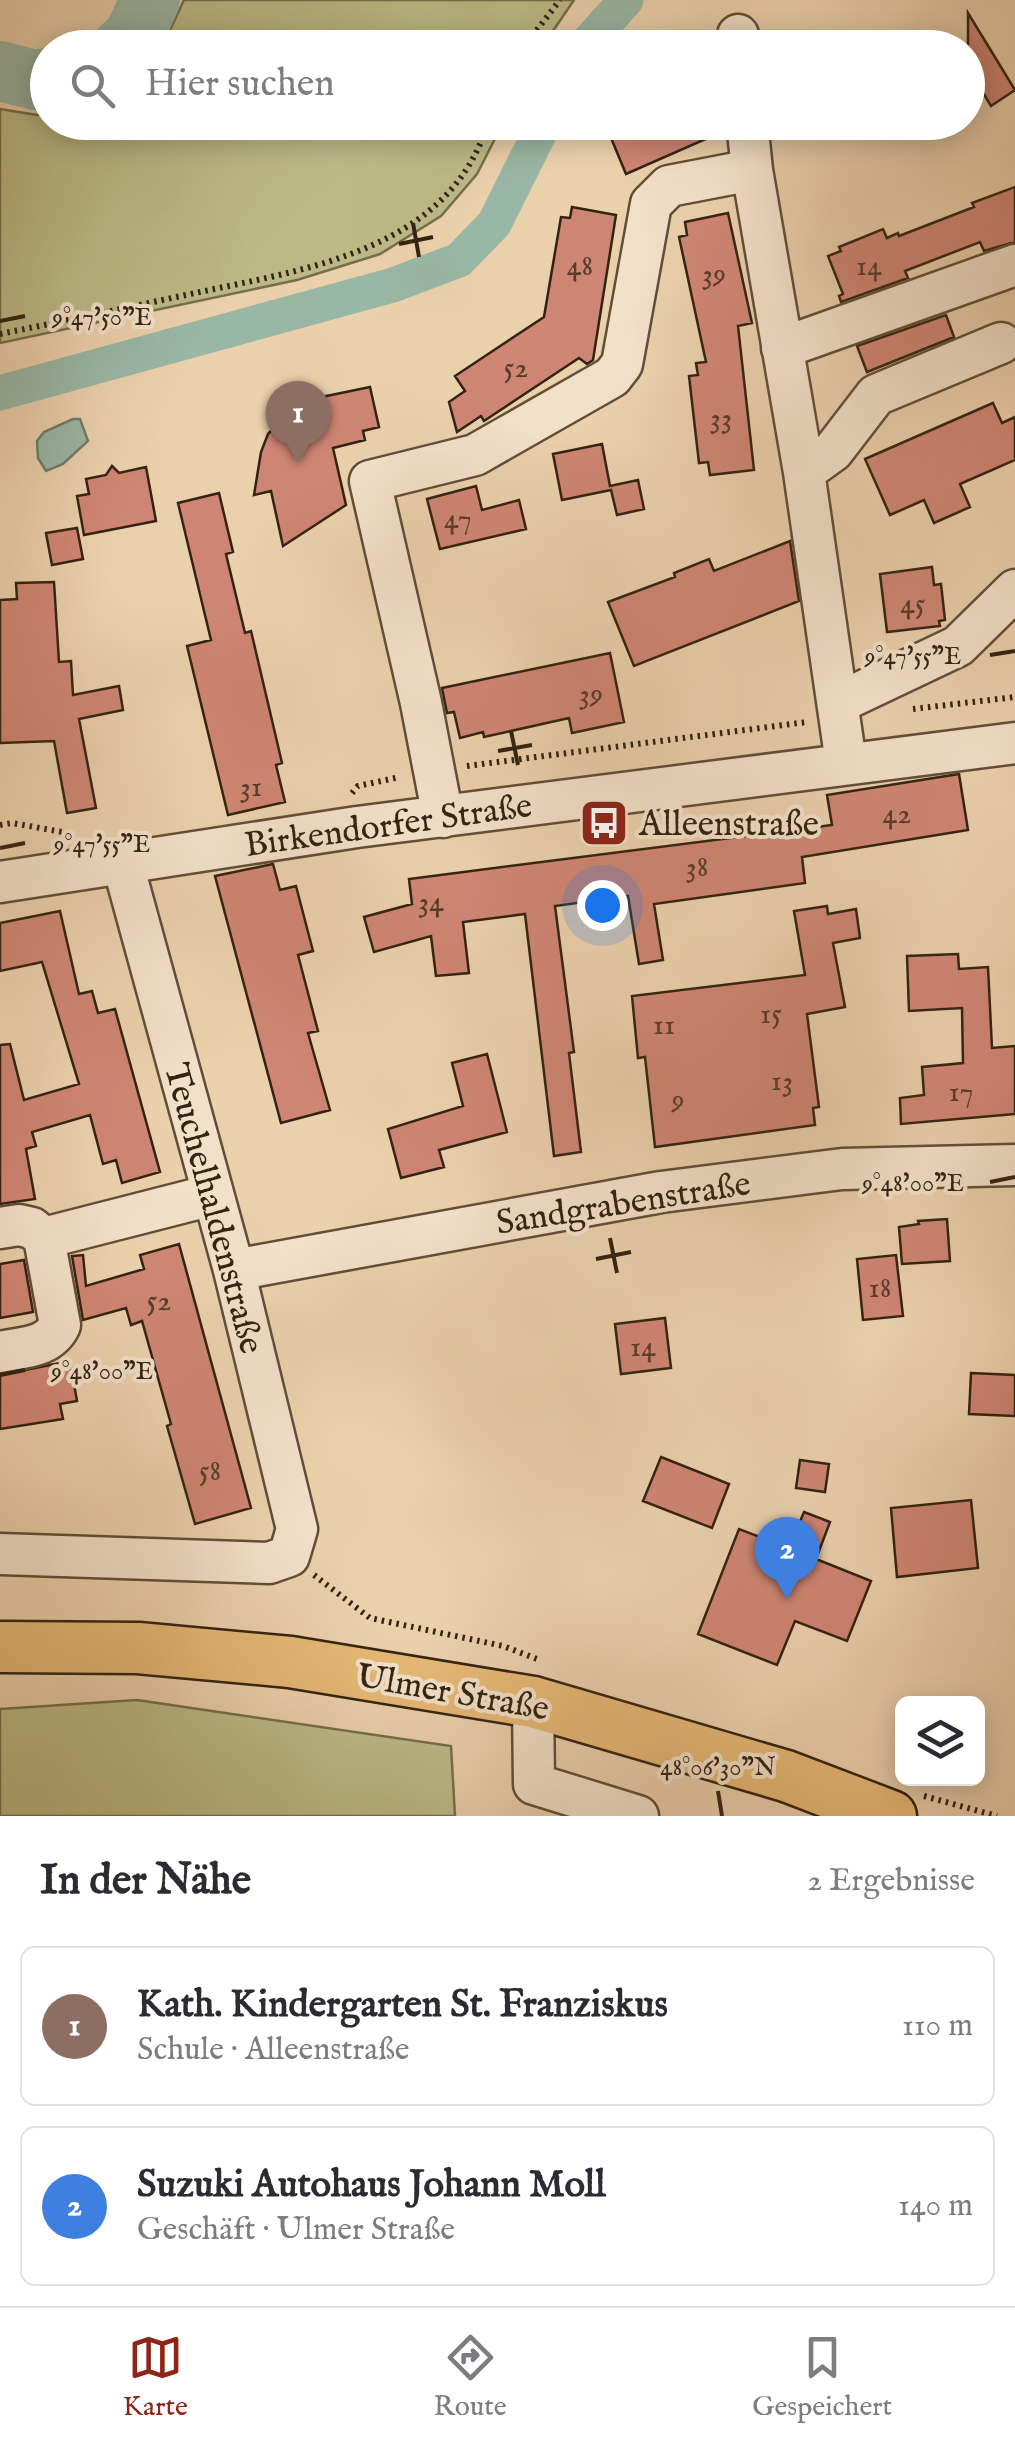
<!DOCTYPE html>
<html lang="de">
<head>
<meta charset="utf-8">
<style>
	:root { --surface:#fff; --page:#f2f2f3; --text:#2b2b33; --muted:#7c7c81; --line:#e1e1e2; --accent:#8f2418 }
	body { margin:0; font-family:"IM FELL English",serif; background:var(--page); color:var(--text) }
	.controls { position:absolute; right:30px; bottom:30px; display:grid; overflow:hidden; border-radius:15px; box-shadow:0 5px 25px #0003 }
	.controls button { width:90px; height:90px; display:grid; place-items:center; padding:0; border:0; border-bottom:2px solid var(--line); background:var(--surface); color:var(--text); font:50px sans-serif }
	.you { position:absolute; left:602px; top:905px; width:35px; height:35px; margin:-25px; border:8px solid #fff; border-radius:50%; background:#1a73e8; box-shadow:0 0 0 15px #1a73e833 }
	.badge { display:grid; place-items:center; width:65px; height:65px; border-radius:50%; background:var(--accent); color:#fff; font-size:32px; font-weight:700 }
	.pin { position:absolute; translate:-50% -82px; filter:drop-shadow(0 2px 5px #0008) }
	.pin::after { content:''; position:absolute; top:52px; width:35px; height:30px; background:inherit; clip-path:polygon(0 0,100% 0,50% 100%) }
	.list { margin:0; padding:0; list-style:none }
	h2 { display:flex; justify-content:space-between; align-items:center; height:130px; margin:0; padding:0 40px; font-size:42px }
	h2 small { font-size:32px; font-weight:400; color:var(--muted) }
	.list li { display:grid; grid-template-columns:65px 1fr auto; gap:30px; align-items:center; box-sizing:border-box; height:160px; margin:0 20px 20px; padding:0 20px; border:2px solid var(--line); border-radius:15px }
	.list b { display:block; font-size:38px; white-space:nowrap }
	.list p { margin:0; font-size:32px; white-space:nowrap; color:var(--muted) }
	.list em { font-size:32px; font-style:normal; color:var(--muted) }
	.icon { flex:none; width:55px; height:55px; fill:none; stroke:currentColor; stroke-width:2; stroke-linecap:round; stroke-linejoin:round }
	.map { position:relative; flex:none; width:1015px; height:1816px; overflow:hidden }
	.search { position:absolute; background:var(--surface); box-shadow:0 5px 25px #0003; left:30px; right:30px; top:30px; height:110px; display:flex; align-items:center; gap:25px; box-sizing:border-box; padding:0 35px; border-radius:55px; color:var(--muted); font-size:38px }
	.sheet { height:490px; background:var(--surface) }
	nav { display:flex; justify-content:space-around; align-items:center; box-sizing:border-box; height:140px; border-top:2px solid var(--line); background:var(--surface); font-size:28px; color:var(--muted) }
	nav a { display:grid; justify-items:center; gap:5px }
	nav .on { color:var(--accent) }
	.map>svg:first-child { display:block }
</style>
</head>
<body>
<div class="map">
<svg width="1015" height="1816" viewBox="0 0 1015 1816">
	<rect width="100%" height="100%" fill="#ebd0ac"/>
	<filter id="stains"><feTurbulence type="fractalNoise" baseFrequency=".002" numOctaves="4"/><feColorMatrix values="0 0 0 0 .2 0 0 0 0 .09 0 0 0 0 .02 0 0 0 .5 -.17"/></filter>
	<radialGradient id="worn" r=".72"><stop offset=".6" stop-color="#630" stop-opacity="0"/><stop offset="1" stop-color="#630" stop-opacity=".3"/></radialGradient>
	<path fill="#bbba87" stroke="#776e4c" stroke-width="2.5" d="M184,0h390l-32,47h-380z
		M0,109l37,6 10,-1 1,8 455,1 -26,51 -36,42 -61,38 -83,26 -297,63z
		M137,1700l314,46 4,70h-455v-107z"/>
	<path fill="#99b7a5" stroke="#707c6a" stroke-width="2.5" d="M73,419h7l8,22 -25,23 -17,7 -8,-13 -1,-17 7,-9z"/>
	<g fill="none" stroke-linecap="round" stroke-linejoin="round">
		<path stroke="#99b7a5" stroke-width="35" d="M583,48l43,-48
			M0,393l393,-108 66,-25 35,-36 51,-102"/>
		<path stroke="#99b7a5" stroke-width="60" d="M121,48l13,-12 16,-36
			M0,71l35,9 13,-2"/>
	</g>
	<path fill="#cf8573" stroke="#332311" stroke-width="2.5" d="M968,13l47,77 -24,16 -23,-38z
		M632,122h92v9l-98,43 -17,-41z
		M1015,187v55l-31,9 -4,-9 -75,29 3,7 -67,24 -2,-6 4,-2 -15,-38 13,-5 -2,-4 44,-18 4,9 11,-5 1,3 75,-29 -2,-4z
		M572,207l44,8 -23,145 -6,4 -8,-6 -95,63 -3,-5 -24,16 -8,-30 16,-11 -10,-15 89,-59 17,-100 9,1z
		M728,213l24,110 -14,3 16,144 -44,5 -2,-13 -9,1 -10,-87 9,-1 -2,-12 10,-1 -27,-125 8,-2 -2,-13z
		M946,315l8,22 -87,35 -10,-26z
		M370,387l9,40 -16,4 2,9 -32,8 13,57 -63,41 -12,-55 -17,4 7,-43 7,-18 25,-26 19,-9z
		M993,403l9,20 13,-6v43l-55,24 10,23 -36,16 -10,-23 -34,15 -25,-56z
		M602,444l8,42 28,-6 6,29 -27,6 -6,-25 -49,10 -9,-46z
		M112,466l7,7 27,-6 10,54 -72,14 -7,-39 12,-2 -3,-15 20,-4z
		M476,486l6,24 37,-10 7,29 -86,20 -13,-50z
		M219,493l14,59 -7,2 19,79 6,-2 31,132 -6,2 9,37 -57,13 -41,-169 24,-6 -33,-137z
		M77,528l6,31 -31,6 -6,-32z
		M790,541l9,60 -165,65 -26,-64 67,-25 -1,-4 35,-14 5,12z
		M932,567l2,18 7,-1 4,36 -6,1 1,5 -53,6 -7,-58z
		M54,582l5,80 12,-1 2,34 46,-9 4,24 -44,9 17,89 -29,5 -13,-72 -54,2v-143l17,-1 -1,-16z
		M610,653l14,69 -52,11 -3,-15 -85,19 -1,-5 -23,6 -6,-26 -7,1 -5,-25z
		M959,774l9,56 -166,27 3,26 -151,21 9,56 -24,4 -11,-68 -73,10 19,146 -5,1 12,99 -27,4 -29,-242 -62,8 6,51 -33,3 -5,-40 -57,16 -10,-35 48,-13 -3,-25 423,-54 -5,-30z
		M273,864l7,26 16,-4 17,65 -15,4 20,76 -10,2 22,77 -49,13 -66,-247z
		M827,906l1,8 28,-5 4,29 -27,5 12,64 -38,7 12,93 -6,1 2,17 -160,22 -10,-90 -7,1 -6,-62 173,-21 -11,-64z
		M60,911l19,83 13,-3 6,22 17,-4 45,163 -38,11 -6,-23 -13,4 -13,-49 -58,17 4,14 -10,3 9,50 -35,5v-159l10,-1 14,56 55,-16 -37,-122 -42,9v-48z
		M958,954l1,15 29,-2 4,81 23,-2v68l-114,10 -1,-26 24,-3 -2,-28 41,-4 -1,-55 -53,3 -2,-55z
		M487,1054l20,78 -68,18 5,17 -43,11 -13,-49 75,-23 -11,-43z
		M947,1219l3,42 -48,3 -3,-37 20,-3 -1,-3z
		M179,1244l72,264 -56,16 -28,-98 4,-2 -29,-103 -11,4 -5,-17 -43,12 -11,-64 11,-1 3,31 58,-17 -4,-14z
		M896,1255l7,61 -40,4 -6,-61z
		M24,1260l9,52 -33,6v-54z
		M665,1318l6,50 -50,6 -6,-50z
		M70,1361l7,40 -17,3 3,15 -63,10v-54z
		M971,1373l44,2v41l-46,-2z
		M661,1457l68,27 -17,44 -69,-27z
		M800,1460l29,4 -4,28 -29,-4z
		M971,1500l7,68 -81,9 -6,-69z
		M804,1512l26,10 -14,37 55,22 -24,60 -52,-20 -18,44 -79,-31 41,-105 50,19z"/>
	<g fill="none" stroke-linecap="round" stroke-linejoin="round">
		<g stroke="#614e38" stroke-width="45">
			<path id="minor" d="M738,35l1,13
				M747,122l5,48 52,302 42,291
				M782,348l233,-83
				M804,472l29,-21 43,-56 125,-52
				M838,703l120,-57 57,-56
				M443,817l-22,-114 -51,-222 105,-26 137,-78 10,-13 29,-160 18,-18 83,-16
				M0,882l357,-55 658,-84
				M0,1228l19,-3 13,3 12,10 16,87c-11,23 -37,22 -60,27
				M44,1238l168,-43
				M234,1270l427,-78 181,-23 173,-4
				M0,1554l269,9 20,-7 8,-27 -63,-259 -112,-409
				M533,1702l1,82 104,32"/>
		</g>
		<g stroke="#332311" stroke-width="55">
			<path id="major" d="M0,1647l138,1 152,14 243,40 253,74 105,40"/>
		</g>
		<path stroke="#332311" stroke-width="6" stroke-dasharray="2.5 5" stroke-linecap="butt" d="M523,48l37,-48
			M0,334c65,-13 130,-27 195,-41 112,-24 255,-43 293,-171
			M913,709l102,-12
			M467,766l340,-44
			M352,793l6,-7 42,-9
			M0,825l12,-2 56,10
			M314,1575l56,43 133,28 34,13
			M924,1796l73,20"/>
		<use href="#minor" stroke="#f2e0c9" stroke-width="40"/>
		<use href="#major" stroke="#e6b876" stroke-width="50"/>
	</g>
	<path fill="none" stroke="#332311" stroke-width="4" d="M413,223l6,34M399,244l34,-7M0,321l25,-5M990,655l25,-4M511,731l7,34M498,751l34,-6M0,848l25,-5M990,1182l25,-5M610,1238l7,35M596,1259l35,-7M0,1375l25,-5M718,1791l4,25"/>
	<defs>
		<g id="bus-square" transform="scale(2.5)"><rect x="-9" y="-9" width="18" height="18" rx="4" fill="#8f2418" stroke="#f2e0c9"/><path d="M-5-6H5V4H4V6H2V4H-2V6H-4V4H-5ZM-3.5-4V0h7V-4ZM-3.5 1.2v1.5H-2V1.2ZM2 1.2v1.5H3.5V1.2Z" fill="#fff"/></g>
	</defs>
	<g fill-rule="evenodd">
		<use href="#bus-square" x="604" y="823"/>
	</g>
	<g text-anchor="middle" stroke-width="8" stroke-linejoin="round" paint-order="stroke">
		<g font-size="30" fill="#5a3c2a">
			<text x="580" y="275">48</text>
			<text x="869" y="275">14</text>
			<text x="714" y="283">39</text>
			<text x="516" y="377">52</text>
			<text x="721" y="427">33</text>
			<text x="458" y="528">47</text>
			<text x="913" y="613">45</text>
			<text x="591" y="703">39</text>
			<text x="251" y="796">31</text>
			<text x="897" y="823">42</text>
			<text x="697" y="876">38</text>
			<text x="431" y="911">34</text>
			<text x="771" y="1023">15</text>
			<text x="664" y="1034">11</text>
			<text x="782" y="1090">13</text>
			<text x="961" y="1101">17</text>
			<text x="678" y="1109">9</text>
			<text x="880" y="1297">18</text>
			<text x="159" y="1310">52</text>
			<text x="643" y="1356">14</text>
			<text x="210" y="1480">58</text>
		</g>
		<g font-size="35" fill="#332311" stroke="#f2e0c9" text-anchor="start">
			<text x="639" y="835">Alleenstraße</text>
		</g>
		<g font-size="35" fill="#332311" stroke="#f2e0c9">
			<text transform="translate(388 824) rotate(-8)" y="12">Birkendorfer Straße</text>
			<text transform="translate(623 1202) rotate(-9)" y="12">Sandgrabenstraße</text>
			<text transform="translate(215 1208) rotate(75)" y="12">Teuchelhaldenstraße</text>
			<text transform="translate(453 1691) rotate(10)" y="12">Ulmer Straße</text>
		</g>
	</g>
	<g font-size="25" text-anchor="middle" fill="#332311" stroke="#f2e0c9" stroke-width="8" stroke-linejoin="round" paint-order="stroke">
		<text x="102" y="325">9°47'50"E</text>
		<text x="913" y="664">9°47'55"E</text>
		<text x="102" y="852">9°47'55"E</text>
		<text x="913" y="1191">9°48'00"E</text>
		<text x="102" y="1379">9°48'00"E</text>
		<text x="718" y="1775">48°06'30"N</text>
	</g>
	<rect width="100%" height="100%" filter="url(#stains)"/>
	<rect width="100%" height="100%" fill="url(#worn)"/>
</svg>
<div class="controls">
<button><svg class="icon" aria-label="layers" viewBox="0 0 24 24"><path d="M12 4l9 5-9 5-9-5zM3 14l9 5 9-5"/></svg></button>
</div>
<div class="you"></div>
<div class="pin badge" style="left:298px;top:463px;background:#8d6e63">1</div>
<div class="pin badge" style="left:787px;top:1599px;background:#3f7fe0">2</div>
<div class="search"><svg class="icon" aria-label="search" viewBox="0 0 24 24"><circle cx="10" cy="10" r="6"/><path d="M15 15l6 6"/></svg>Hier suchen</div>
</div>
<section class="sheet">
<h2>In der Nähe<small>2 Ergebnisse</small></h2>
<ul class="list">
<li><span class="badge" style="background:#8d6e63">1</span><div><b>Kath. Kindergarten St. Franziskus</b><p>Schule · Alleenstraße</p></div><em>110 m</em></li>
<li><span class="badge" style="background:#3f7fe0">2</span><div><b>Suzuki Autohaus Johann Moll</b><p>Geschäft · Ulmer Straße</p></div><em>140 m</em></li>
</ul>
</section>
<nav>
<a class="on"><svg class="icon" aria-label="map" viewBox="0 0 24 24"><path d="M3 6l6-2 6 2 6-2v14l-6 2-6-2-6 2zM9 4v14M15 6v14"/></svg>Karte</a>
<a><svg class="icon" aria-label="directions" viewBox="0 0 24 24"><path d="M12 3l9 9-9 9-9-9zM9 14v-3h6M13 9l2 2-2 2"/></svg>Route</a>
<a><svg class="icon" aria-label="saved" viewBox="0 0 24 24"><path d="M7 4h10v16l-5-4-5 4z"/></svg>Gespeichert</a>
</nav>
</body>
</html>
